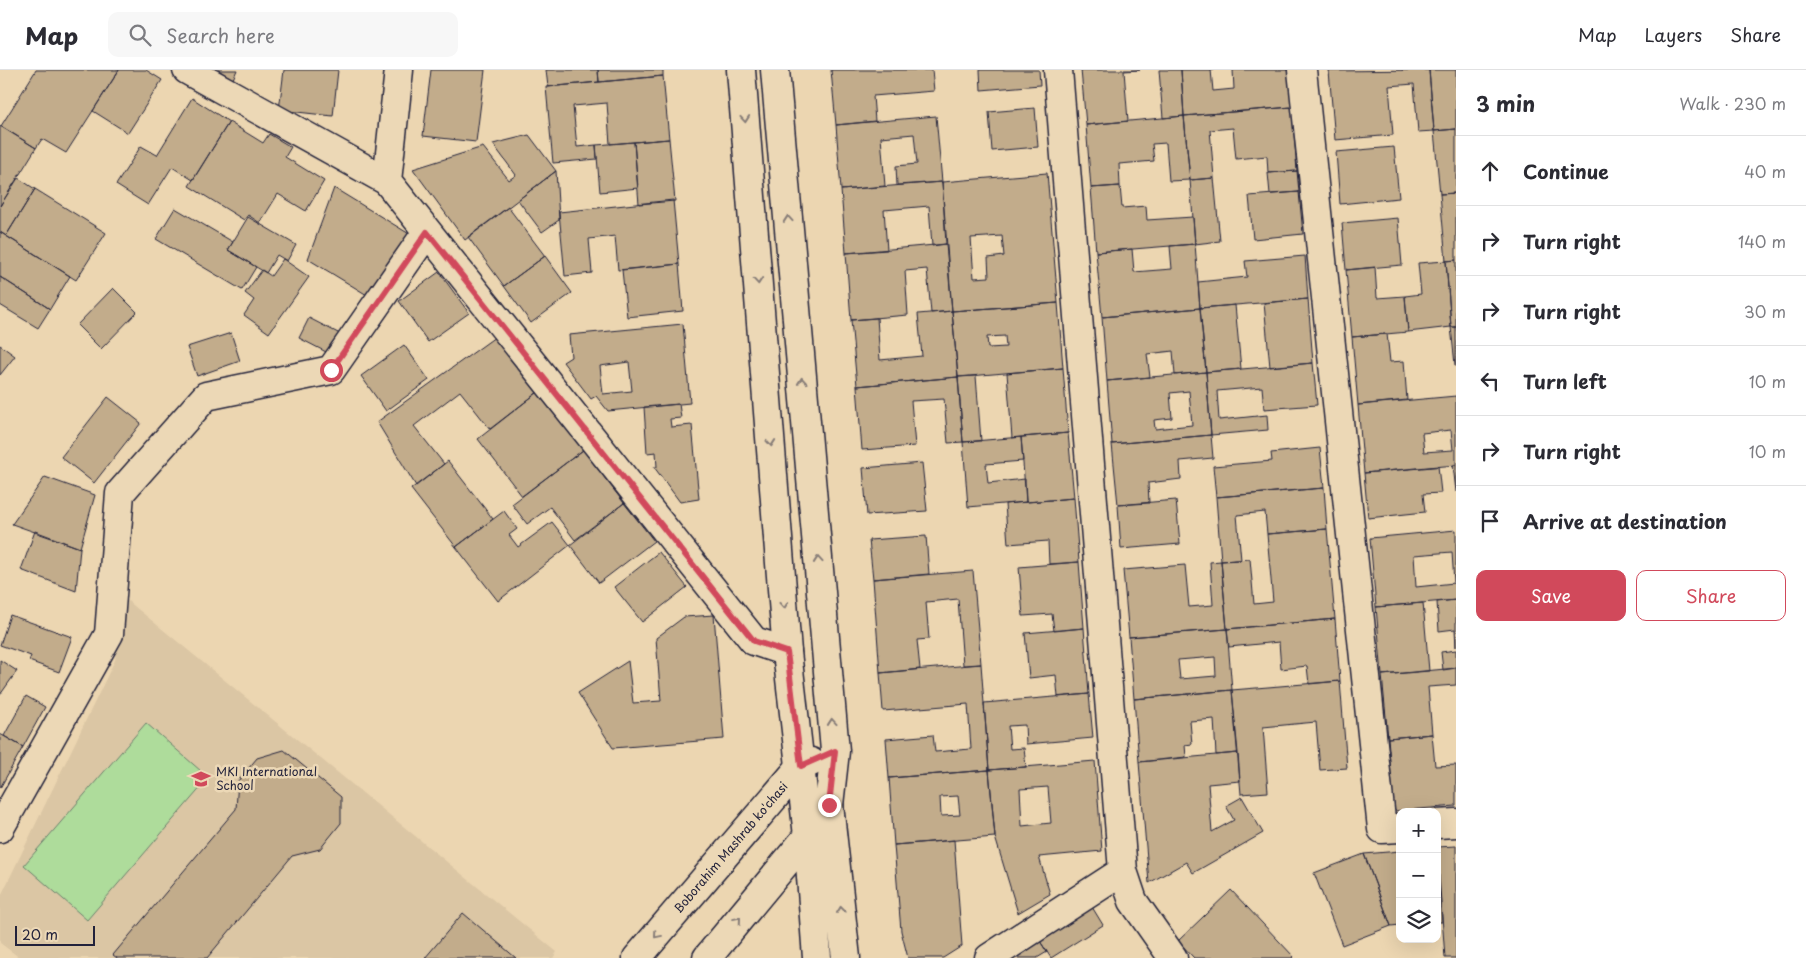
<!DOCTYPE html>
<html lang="en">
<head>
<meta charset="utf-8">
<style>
	:root { --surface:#fff; --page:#f7f7f7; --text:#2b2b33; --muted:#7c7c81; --line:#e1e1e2; --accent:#d1495b }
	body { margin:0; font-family:"Playpen Sans",sans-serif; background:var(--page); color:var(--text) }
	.controls { position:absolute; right:15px; bottom:15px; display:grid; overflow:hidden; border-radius:10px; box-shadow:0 5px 20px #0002 }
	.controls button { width:45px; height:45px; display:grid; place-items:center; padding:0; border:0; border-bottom:1px solid var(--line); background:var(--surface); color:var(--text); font:25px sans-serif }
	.scale { position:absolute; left:15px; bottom:12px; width:80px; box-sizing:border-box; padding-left:5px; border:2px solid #22223b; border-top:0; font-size:14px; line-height:18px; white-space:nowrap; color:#22223b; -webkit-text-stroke:4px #ecd8b6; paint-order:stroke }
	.stop { position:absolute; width:15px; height:15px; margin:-11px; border:4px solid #d1495b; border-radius:50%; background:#fff }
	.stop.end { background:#d1495b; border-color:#fff; box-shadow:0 1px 5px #0008 }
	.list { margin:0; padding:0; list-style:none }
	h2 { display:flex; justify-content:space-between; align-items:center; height:65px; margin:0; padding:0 20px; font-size:21px }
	h2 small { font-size:16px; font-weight:400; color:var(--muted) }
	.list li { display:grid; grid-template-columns:32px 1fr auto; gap:15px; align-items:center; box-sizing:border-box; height:70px; padding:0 20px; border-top:1px solid var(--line) }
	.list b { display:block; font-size:19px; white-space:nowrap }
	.list em { font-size:16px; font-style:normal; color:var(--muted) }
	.actions { display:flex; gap:10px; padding:15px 20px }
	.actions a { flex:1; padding:11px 0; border:1px solid var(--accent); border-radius:10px; text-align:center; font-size:18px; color:var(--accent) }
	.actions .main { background:var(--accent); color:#fff }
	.icon { flex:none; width:28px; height:28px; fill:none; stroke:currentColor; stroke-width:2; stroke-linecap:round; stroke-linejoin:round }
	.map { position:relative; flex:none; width:1456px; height:888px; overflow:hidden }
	header { display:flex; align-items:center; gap:30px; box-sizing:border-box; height:70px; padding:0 25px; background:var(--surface); border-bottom:1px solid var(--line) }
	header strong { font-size:24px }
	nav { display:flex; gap:28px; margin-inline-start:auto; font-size:18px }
	.search { width:350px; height:45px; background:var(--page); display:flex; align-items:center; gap:12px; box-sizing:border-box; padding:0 18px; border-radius:10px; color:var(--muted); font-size:19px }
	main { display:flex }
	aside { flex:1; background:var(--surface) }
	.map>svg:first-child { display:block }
</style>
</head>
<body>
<header>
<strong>Map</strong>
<div class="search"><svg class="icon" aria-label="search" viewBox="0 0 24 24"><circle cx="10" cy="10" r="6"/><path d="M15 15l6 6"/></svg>Search here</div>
<nav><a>Map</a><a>Layers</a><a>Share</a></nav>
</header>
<main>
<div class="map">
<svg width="1456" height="888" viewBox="0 0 1456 888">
	<rect width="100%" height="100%" fill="#ecd6b1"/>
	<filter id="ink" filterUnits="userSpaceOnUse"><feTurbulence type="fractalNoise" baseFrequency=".02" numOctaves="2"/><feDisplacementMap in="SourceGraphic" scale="10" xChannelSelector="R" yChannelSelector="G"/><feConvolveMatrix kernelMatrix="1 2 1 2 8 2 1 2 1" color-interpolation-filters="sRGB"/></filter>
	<g filter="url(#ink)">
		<path fill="#dbc6a4" d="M123,527l434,355 -4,6h-533l-20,-15v-45l115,-238z"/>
		<path fill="#aedc9b" stroke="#687f6b" d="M146,653l63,55 -122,142 -63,-55z"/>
		<path fill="#c2ac8b" stroke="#22223b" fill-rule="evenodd" d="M36,0h83l-53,83 -24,-14 -6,9 -35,-22z
			M119,0h27l16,10 -34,53 -35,-22z
			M218,0h19l-4,9z
			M284,0h54l-5,46 -54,-6z
			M431,0h54l-9,72 -53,-6z
			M546,0h52l1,12 -51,5z
			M598,0h65v6l-64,6z
			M831,0h101l2,21 -61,5 2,25 -39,4z
			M980,0h59l1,15 -59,5z
			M1081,0h59l-16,1 4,50 -42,4z
			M1159,0h22l3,46 -21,2z
			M1181,0h33h-3l2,21 21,-2 -1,-19h56l3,37 -108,9z
			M1429,0l5,61 -16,1 -4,-48 -25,2 4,49 -58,5 -6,-69z
			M1429,0h27v59l-22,2z
			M663,6l6,63 -59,5 -3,-41 -34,3 4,41 19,-2 1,14 -44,4 -7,-76z
			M192,28l37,24 -36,58 -21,-13 -24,38 -32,-20 25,-39 16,9z
			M1292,37l5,64 -29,2 -1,-17 -31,3 -3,-31 -23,2 4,48 -24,2 -6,-64z
			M1035,38l3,39 -46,4 -3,-39z
			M936,46l6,66 -45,3 -1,-19 21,-2 -3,-30 -33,3 4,49 -44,4 -5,-65z
			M1184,46l6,64 -21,1 -3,-38 -14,1 2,17 -35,3 1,22 -29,2 -5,-63z
			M229,52l34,21 6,-9 22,13 -6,10 39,24 -18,30 -28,-17 -18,29 -12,-8 -4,5 -55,-34z
			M0,56l36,22 -36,58z
			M1456,59v64l-16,1 -6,-63z
			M529,65l27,36 -91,69 -52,-71 70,-22 26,33 7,-5 -23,-31z
			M669,69l6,62 -36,3 -5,-62z
			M634,72l4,46 -38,4 -4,-47z
			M1394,77l5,51 -59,6 -4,-52z
			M556,101l3,49 -17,12 -24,-32z
			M1297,101l2,21 -29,2 -2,-21z
			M1047,103l11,130 -106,8 -10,-129zM1002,166l2,20 -16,2 1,19 -15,1 -3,-40z
			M18,108l17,11 -29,47 -6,-4v-26z
			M1214,108l6,63 -25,3 -5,-64z
			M942,112l4,62 -14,2 -3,-40 -45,4 3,40 -41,3 -5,-63z
			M1120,116l2,22 24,-2 1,14 46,-3 2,27 -99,8 -5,-64z
			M334,118l77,47 -39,63 -64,-39z
			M35,119l71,44 -30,47 -70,-44z
			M1299,122l4,42 -50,5 -4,-43z
			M1456,123v67l-10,1 -6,-67z
			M673,130l6,64 -61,6 -3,-34 -26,3 3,34 -27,3 -6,-64z
			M508,137l37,49 -41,30 -36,-49z
			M175,138l58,34 -5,8 28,17 -14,23 -86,-51z
			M248,147l48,28 -9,16 -10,-6 -11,18 -38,-23z
			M1398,148l4,47 -56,5 -4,-47z
			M0,162l70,44 -20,33 -50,-32z
			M946,174l6,67 -21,2 -4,-44 -22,2 3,44 -57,5 -5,-67z
			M1195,174l5,64 -98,9 -6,-65 36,-3 2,23 38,-3 -2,-23z
			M545,186l27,37 -41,30 -27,-37z
			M1305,186l3,43 -108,9 -2,-26 49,-5 -2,-16z
			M283,189l26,18 -40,56 -25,-18 10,-15 -9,-7 17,-23 9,6z
			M1456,190v67h-5l-5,-66z
			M1446,191l5,66 -43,5 -3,-36 16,-2 -3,-31z
			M679,194l4,47 -56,6 -5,-47z
			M1375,197l2,31 28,-2 3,36 -56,5 -6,-67z
			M439,202l30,41 -41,29 -29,-41z
			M0,207l50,32 -12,19 -38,-23z
			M113,218l24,24 -36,37 -24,-24z
			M1308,229l5,64 -43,4 -6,-64z
			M1058,233l5,65 -105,9 -6,-66zM1005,266l1,11 -18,1 -1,-11z
			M1235,235l6,64 -35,3 -6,-64z
			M1200,238l6,64 -31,3 -2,-24 -26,3 3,23 -43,4 -5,-64z
			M952,241l6,66 -101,9 -6,-66 26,-2 3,42 42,-4 -4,-42z
			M309,248l31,16 -10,20 -31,-16z
			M683,254l7,79 -82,8 -12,-15 -5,3 -28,-37 8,-5 -2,-22zM629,292l3,29 -29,3 -3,-28z
			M1451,257h5v38h-1z
			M231,263l9,28 -43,15 -10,-29z
			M1387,264l3,28 14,-1 3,39 -49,5 -6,-68z
			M495,267l43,55 -48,37 -30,-38 -46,35 30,38 -28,22 -39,-64z
			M0,275l15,11 -15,19z
			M404,275l25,35 -43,31 -25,-35z
			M1313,293l4,42 -53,4 -2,-22 -45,4 2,29 48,-5 1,15 -57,5 -5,-63z
			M1063,298l5,65 -56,5 -5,-65z
			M1206,302l5,63 -99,9 -5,-63zM1189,321l3,34 -37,4 -1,-9 18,-2 -2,-25z
			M976,306l5,65 -18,1 -5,-65z
			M958,307l5,65 -15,1 -4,-44 -33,2 4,45 -53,4 -5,-64z
			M538,322l45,58 -61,46 -44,-57z
			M1456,326v69l-92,8 -6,-68zM1451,360l2,20 -29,2 -2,-19z
			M108,327l33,26 -47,60 -33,-26z
			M679,334l2,14 -11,1 1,8 21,-2 7,74 -19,3 -26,-35h3l-1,-15 -9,1 -3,-46z
			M1068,363l6,65 -48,4 -5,-65z
			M1211,365l2,23 -33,3 1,18 -33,4 1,20 -31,2 -6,-61z
			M1021,367l2,24 -37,3 2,19 37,-4 1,23 -58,5 -5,-65z
			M1320,378l4,40 -108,9 -3,-31 59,-5 -1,-8z
			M583,380l41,53 -49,37 -25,-33 -23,17 -15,-20z
			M448,391l45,58 -37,28 -45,-58z
			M922,393l5,48 -60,4 -4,-47z
			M1453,395h3v27z
			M1438,396l3,27 -18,1 2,18 -57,6 -4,-45z
			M45,407l50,18 -15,53 -68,-24z
			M1324,418l3,41 -60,5 -2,-22 -28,3 4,45 -20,1 -5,-64z
			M1074,428l5,64 -30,2 -1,-23 -40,3 -3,-40z
			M1176,430l4,44 -59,5 -3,-44z
			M624,433l30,38 -55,42 -29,-38z
			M504,441l13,18 -8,6 9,12 34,-25 18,23 -72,56 -42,-54z
			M1327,459l8,90 -108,10 -6,-68 29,-2 4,45 19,-2 -6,-68z
			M1456,460v70l-80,7 -6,-69zM1452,482l2,31 -38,4 -2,-32z
			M35,461l45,17 -4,43 -55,-21z
			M926,466l3,38 -56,5 -4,-39z
			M659,482l28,35 -45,35 -28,-35z
			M1221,491l6,68 -98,8 -6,-67 62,-5 4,42 24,-2 -3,-43z
			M1079,492l5,66 -30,3 -2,-17 -29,2 -4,-49z
			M973,501l8,93 -18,1 -5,-66 -32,3 3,37 -12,1 3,29 -40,4 -7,-94z
			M1456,530v47l-1,-18 -16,2 -2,-29z
			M1423,533l6,68 -47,4 -6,-68z
			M10,545l62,22 -13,35 -30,-11 2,-5 -31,-11z
			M714,545l10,124 -111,9 -35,-55 50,-32 5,42 28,-2 -5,-63 28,-21z
			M1335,549l5,62 -31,3 -2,-18 -26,3 -2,-27 -50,5 -2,-18z
			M1084,558l5,66 -31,3 -2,-22 -27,3 -4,-45z
			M1227,559l5,61 -98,9 -5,-62zM1215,587l1,19 -36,3 -2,-19z
			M1456,580v18l-13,2 -2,-18z
			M0,590l17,11 -17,24z
			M981,594l8,106 -100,8 -3,-39 47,-4 2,17 36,-3 -3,-45 -85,7 -3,-38z
			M1456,598v17l-28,2 4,47 -44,4 -6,-63z
			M1340,611l7,87 -27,2 -4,-48 -53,5 5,65 -27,2 -9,-104z
			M1232,620l6,63 -22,2 -2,-36 -24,2 2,23 -7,1 1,12 -47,5 -5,-63z
			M1089,624l4,44 -67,6 -1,-19 -17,1 2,23 14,-1 2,19 -37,3 -5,-67z
			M26,626l19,11 -22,40 -19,-11z
			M0,664l23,13 -23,41z
			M1432,664l3,32 21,-1v41l-62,5 -6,-73z
			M284,680l57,47v26l-21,26 -28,7 -85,102h-90l-4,-3 123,-146 2,-28 19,-23z
			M1238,683l2,28 -32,3 4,48 22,-12 -8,-14 16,-9 21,36 -70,40 -7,-11 -37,21 -10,-121z
			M1095,691l7,90 -63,6 11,37 -32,19 -23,-76 -6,-67zM1048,717l3,36 -29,3 -2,-37z
			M989,700l6,67 -101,8 -5,-67zM958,726l2,19 -19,1 -1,-19z
			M954,770l8,106 -19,12h-35l-7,-27 -7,-86z
			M1456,776v112h-11l-8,-111z
			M1400,781v74l-9,1 -27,-72z
			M1364,784l27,72 -49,19 -28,-72z
			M1437,795l5,57h-5z
			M1231,820l63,67 -1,1h-99l-16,-17z
			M1089,832l14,23 -52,33 -15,-23z
			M463,843l53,45h-91z
			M1036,865l11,17 -10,6h-38z"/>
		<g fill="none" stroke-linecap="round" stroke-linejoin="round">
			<g stroke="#22223b" stroke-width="31">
				<path id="minor" d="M187,0l200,111 367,460 33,11
					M1058,0l65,801 10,30 40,57
					M1302,0l80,759 18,-1
					M387,111l12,-111
					M829,735l17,153
					M1437,754l19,-1
					M0,758l109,-194 11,-141 86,-97 125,-26 96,-138
					M808,766l9,122
					M989,888l134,-87"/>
			</g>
			<g stroke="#22223b" stroke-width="31">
				<g id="major">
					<path d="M741,0l46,582 21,184"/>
					<path id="s1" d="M637,888l164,-192 10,-4"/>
					<path d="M707,888l101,-122 21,-31 6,-54 -60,-681"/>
				</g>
			</g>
			<use href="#minor" stroke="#ecd8b6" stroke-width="28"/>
			<use href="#major" stroke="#ecd8b6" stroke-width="28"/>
		</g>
		<defs><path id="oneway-chevron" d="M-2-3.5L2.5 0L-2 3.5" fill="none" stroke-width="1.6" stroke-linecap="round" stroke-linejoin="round" transform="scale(1.25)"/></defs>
		<g stroke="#877d78">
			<use href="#oneway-chevron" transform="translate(745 49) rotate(85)"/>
			<use href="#oneway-chevron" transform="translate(788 149) rotate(-95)"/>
			<use href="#oneway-chevron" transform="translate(758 211) rotate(85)"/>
			<use href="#oneway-chevron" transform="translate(802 311) rotate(-95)"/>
			<use href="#oneway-chevron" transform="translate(771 373) rotate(85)"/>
			<use href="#oneway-chevron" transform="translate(818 490) rotate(-95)"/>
			<use href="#oneway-chevron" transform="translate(784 535) rotate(85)"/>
			<use href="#oneway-chevron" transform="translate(832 652) rotate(-95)"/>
			<use href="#oneway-chevron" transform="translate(841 840) rotate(-96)"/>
			<use href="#oneway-chevron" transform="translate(738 850) rotate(-50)"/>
			<use href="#oneway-chevron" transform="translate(657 865) rotate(130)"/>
		</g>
	</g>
	<g fill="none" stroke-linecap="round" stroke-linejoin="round" filter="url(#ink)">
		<path stroke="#d1495b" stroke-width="6" d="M331,300l96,-138 327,409 33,11 14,114 34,-15 -6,54"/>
	</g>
	<defs>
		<g id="school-bare" transform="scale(1.5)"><path d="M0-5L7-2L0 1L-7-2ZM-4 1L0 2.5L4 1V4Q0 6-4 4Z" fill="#d1495b" stroke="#ecd8b6" stroke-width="2.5" paint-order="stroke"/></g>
	</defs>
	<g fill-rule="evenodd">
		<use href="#school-bare" x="201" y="709"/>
	</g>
	<g text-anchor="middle" stroke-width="5" stroke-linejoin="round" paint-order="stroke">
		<g font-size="12" fill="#22223b" stroke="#ecd8b6" text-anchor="start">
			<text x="216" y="706">MKI International<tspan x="216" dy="14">School</tspan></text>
		</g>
		<g font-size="12" fill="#22223b" stroke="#ecd8b6">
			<text dy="4" stroke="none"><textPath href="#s1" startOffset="145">Boborahim Mashrab ko'chasi</textPath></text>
		</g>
	</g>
</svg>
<div class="controls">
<button>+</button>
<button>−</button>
<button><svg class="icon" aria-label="layers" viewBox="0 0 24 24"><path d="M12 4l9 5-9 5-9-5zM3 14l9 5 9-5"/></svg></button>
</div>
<div class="scale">20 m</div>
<div class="stop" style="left:331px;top:300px"></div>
<div class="stop end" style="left:829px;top:735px"></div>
</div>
<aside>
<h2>3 min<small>Walk · 230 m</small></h2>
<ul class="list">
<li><svg class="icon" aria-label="ahead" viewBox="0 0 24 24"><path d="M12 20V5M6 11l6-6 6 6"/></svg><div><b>Continue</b></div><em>40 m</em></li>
<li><svg class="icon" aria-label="right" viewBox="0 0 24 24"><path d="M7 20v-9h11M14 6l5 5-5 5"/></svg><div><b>Turn right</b></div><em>140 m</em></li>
<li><svg class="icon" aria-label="right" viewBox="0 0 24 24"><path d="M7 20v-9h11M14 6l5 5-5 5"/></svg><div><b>Turn right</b></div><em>30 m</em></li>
<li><svg class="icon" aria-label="left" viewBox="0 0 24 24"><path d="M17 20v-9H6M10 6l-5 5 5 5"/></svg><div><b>Turn left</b></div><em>10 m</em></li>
<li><svg class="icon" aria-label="right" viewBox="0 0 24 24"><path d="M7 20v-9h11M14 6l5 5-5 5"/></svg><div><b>Turn right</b></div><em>10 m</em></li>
<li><svg class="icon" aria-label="arrive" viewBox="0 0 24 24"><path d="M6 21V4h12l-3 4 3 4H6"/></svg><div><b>Arrive at destination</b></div></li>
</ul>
<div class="actions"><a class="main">Save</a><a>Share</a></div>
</aside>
</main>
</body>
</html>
